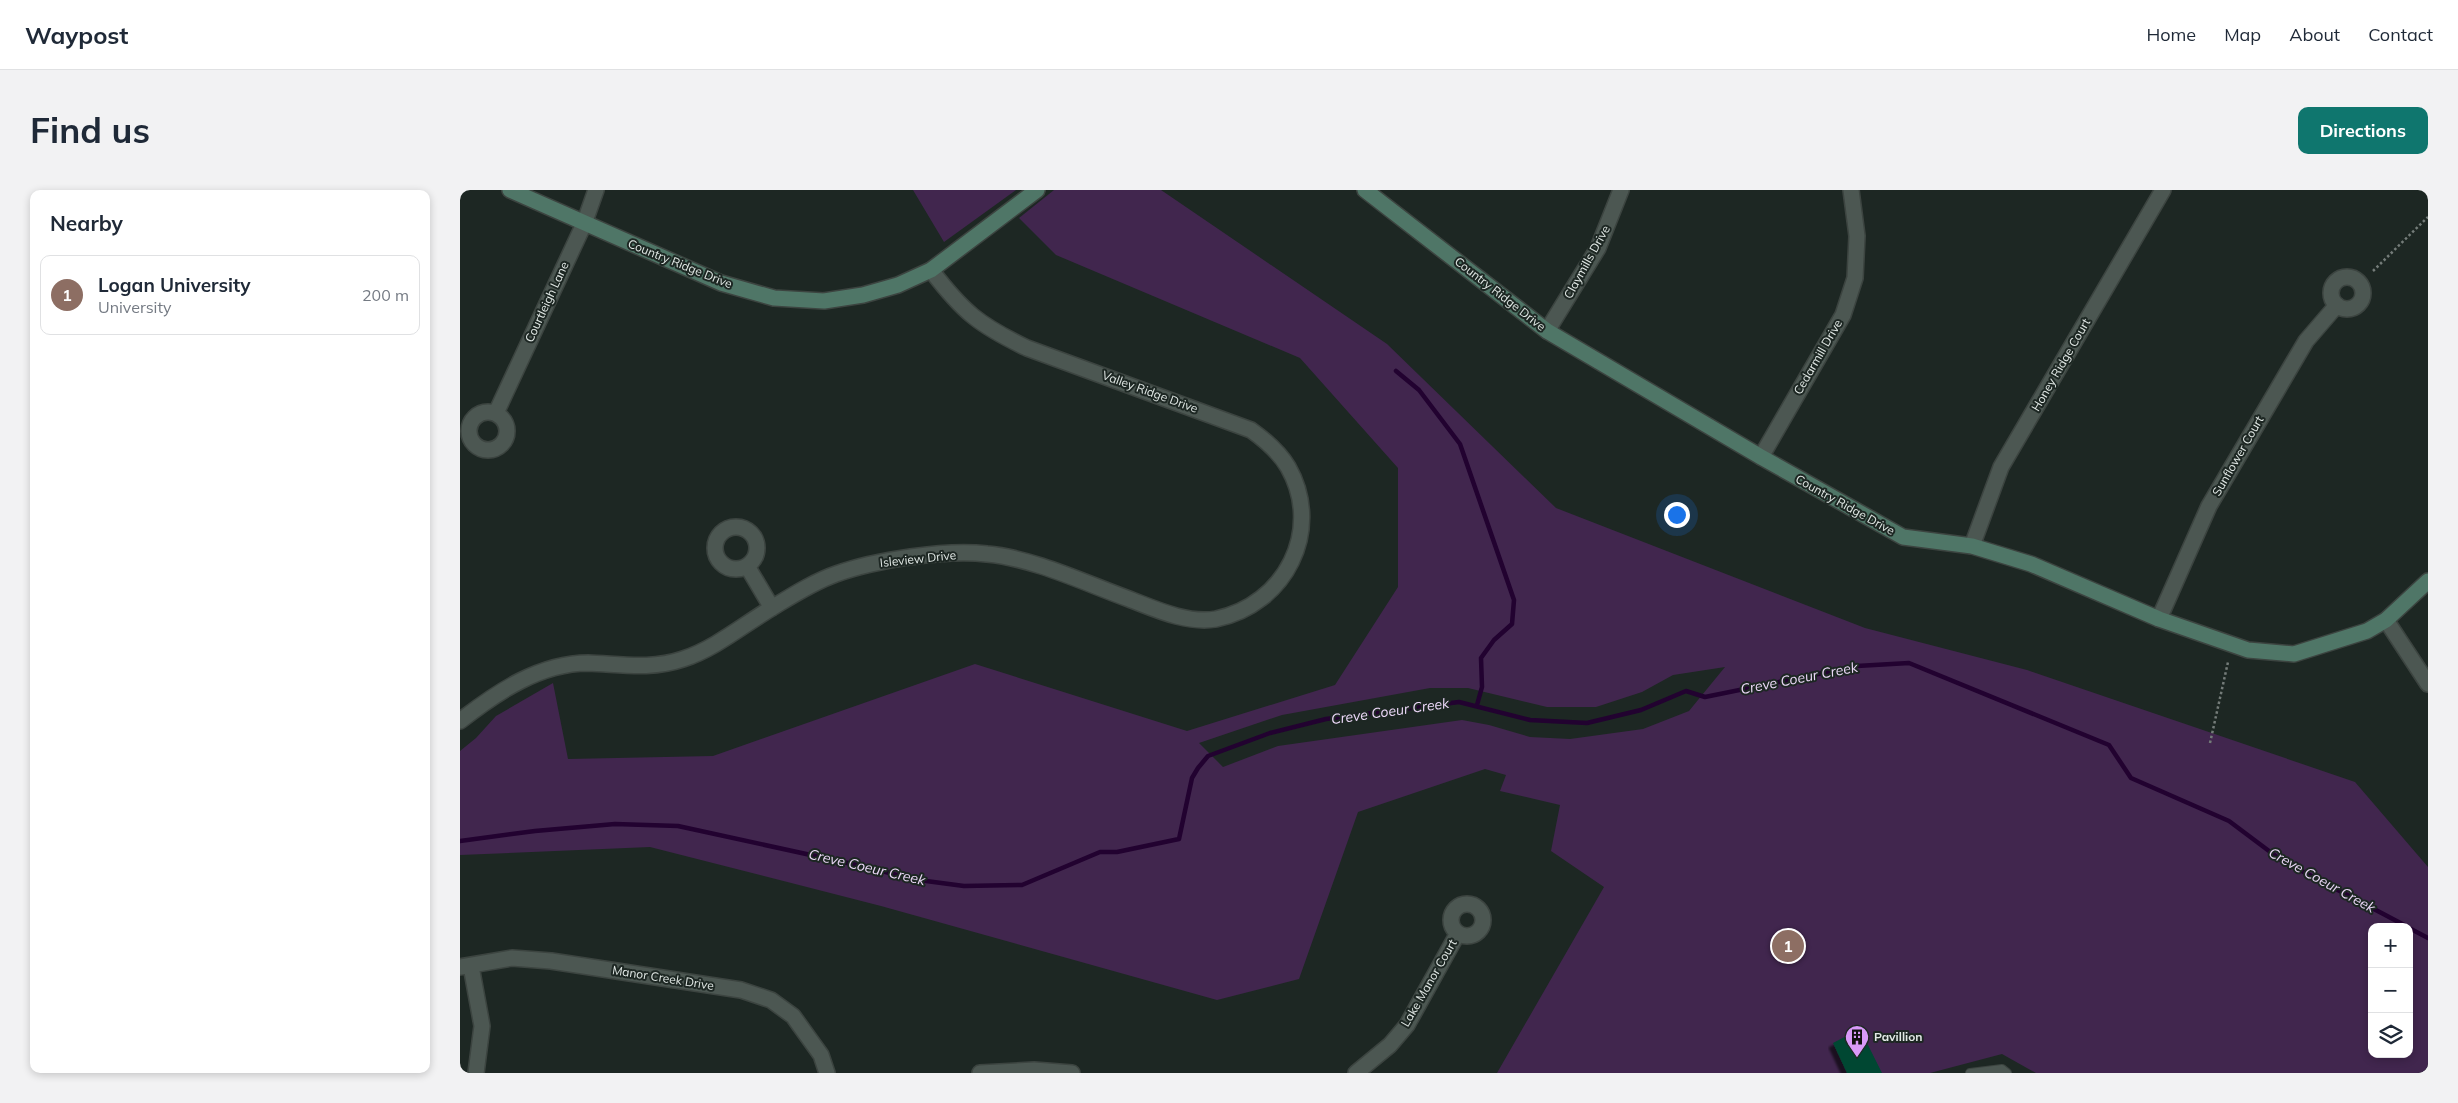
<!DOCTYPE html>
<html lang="en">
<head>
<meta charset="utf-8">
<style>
	:root { --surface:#fff; --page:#f2f2f3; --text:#1f2937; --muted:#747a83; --line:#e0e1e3; --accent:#0f766e }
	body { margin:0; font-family:Mulish,sans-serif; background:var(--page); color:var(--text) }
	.controls { position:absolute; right:15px; bottom:15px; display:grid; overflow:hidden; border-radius:10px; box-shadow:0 2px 8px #0003 }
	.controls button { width:45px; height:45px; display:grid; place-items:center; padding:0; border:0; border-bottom:1px solid var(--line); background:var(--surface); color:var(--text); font:25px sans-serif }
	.you { position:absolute; left:1216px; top:324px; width:18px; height:18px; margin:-12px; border:4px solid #fff; border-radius:50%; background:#1a73e8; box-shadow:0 0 0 8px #1a73e833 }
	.badge { display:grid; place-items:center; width:32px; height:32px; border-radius:50%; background:var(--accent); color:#fff; font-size:16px; font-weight:700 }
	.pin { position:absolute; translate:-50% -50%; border:2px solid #fff; box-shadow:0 1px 5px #0006 }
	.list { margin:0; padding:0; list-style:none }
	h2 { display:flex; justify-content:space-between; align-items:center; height:65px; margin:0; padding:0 20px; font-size:21px }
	h2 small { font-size:16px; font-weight:400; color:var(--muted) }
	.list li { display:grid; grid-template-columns:32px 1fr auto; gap:15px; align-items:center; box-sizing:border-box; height:80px; margin:0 10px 10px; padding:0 10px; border:1px solid var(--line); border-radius:10px }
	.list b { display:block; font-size:19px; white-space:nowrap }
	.list p { margin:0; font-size:16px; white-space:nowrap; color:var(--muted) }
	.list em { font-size:16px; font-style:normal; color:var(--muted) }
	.icon { flex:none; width:28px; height:28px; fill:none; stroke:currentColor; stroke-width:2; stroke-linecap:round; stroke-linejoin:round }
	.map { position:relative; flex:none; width:1968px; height:883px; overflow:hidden; border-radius:10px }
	header { display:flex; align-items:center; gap:30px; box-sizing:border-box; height:70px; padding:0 25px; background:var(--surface); border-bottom:1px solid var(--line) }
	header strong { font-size:24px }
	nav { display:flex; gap:28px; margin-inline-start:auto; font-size:18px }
	.intro { display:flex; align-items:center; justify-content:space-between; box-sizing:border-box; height:120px; padding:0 30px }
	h1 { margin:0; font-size:35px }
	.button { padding:12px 22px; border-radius:10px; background:var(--accent); color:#fff; font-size:18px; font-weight:700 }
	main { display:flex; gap:30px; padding:0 30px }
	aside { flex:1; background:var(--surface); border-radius:10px; box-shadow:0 2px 8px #0003 }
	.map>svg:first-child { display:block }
</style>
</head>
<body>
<header>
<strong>Waypost</strong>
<nav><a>Home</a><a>Map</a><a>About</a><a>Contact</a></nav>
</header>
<div class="intro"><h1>Find us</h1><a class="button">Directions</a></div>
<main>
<aside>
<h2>Nearby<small></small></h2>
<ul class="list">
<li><span class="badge" style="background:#8d6e63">1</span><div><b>Logan University</b><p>University</p></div><em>200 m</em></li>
</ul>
</aside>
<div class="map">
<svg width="1968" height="883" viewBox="0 0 1968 883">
	<defs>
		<filter id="shadow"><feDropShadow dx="-4.5" dy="4.5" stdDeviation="1" flood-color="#0009"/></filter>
	</defs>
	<rect width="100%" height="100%" fill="#1d2723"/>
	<path fill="#41264e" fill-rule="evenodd" d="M453,0h103l-72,52z
		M594,0h107l226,154 169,164 309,120 162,42 328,112 73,85v206h-392l-34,-19 -72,19h-433l107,-186 -53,-36 9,-46 -60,-14 6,-16 -21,-6 -127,43 -59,167 -82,21 -336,-94 -231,-59 -190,8v-104l16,-13 20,-22 57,-33 15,76 145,-3 262,-92 212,67 148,-46 63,-98v-119l-98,-110 -244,-103 -37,-37zM1265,477l-36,44 -46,18 -73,10 -40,-2 -41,-12 -27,-5 -184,26 -55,21 -24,-24 83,-28 148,-27h38l79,19h49l46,-15 31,-17zM1912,737h37v127h-37z"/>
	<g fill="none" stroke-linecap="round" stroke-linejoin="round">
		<path stroke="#220230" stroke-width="4.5" d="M936,181l23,19 41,54 54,156 -2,24 -18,16 -13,18 1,29 -5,18
			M0,651l75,-10 80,-7 63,2 197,43 36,10 53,7 58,-1 78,-33h17l62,-13 13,-61 6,-10 10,-12 62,-23 56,-14 133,-17 71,18 57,3 54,-13 45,-19 19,6 152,-31 52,-3 200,82 22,33 98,43 52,39 127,67
			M1949,738l19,10"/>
	</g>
	<path fill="#004632" filter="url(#shadow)" d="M1400,839l22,44h-35l-14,-30z"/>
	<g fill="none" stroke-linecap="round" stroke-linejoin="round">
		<g stroke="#3c4440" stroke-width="10">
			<path id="lane" d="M1510,883l32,-4 5,4"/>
		</g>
		<g stroke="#3c4440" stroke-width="18">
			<path id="street" d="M1871 103a16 16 0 1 1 32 0a16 16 0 1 1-32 0Z
				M1087,141l51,-83 23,-58
				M9 241a19 19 0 1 1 38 0a19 19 0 1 1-38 0Z
				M36,223l88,-189 12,-34
				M1301,267l82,-142 12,-37 2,-42 -6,-46
				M255 358a21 21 0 1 1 42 0a21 21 0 1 1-42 0Z
				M1512,356l29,-79 162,-277
				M287,376l25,42
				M1699,429l50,-113 97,-165 31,-36
				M1926,430l42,64
				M0,531c37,-29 80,-58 128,-58 32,1 63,7 95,-4 31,-10 59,-33 87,-50 20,-12 43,-27 66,-35 39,-14 110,-25 151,-20 46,4 98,29 142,45 26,10 58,25 87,20 69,-14 108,-89 72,-152 -9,-15 -23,-27 -37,-37l-224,-82c-48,-23 -64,-36 -96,-78
				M991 730a16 16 0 1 1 32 0a16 16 0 1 1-32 0Z
				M11,776l11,60 -6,47
				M0,777l52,-9 39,3 190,29 30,10 22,16 28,39 6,18
				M520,883l54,-3 38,3
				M896,883l34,-28 17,-20 51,-92"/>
		</g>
		<g stroke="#3c4440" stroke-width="18">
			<path id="secondary" d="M50,0l211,93 53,15 50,3 39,-6 35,-10 33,-15 106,-80
				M905,0l182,141 214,126 142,80 69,9 59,18 128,55 89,31 46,4 73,-23 19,-11 42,-39"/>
		</g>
		<path stroke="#747c79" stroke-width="2.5" stroke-dasharray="2.5 2.5" stroke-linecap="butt" d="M1913,81l55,-54
			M1750,553l18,-81"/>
		<use href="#lane" stroke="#4c5752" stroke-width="8"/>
		<use href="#street" stroke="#4c5752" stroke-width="15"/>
		<use href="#secondary" stroke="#4f7667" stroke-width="15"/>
	</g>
	<defs>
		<g id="building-pin" transform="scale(1.25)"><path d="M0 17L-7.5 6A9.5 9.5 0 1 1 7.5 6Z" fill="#d89af8" stroke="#1d2723"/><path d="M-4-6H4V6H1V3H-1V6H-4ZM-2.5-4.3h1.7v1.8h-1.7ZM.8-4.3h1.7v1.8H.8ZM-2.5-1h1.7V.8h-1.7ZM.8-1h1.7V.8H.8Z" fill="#111"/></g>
	</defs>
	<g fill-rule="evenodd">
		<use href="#building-pin" x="1397" y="847"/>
	</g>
	<g text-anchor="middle" stroke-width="4" stroke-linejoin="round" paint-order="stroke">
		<g font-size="12" fill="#e2e9e6" stroke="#1d2723">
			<text transform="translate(1127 72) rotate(-61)" y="4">Claymills Drive</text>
			<text transform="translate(220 74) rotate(22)" y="4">Country Ridge Drive</text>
			<text transform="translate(1040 104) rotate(38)" y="4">Country Ridge Drive</text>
			<text transform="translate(87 112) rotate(-65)" y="4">Courtleigh Lane</text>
			<text transform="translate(1358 167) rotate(-60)" y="4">Cedarmill Drive</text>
			<text transform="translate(1601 175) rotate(-60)" y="4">Honey Ridge Court</text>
			<text transform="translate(690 202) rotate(20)" y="4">Valley Ridge Drive</text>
			<text transform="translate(1778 266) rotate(-60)" y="4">Sunflower Court</text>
			<text transform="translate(1385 315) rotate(29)" y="4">Country Ridge Drive</text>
			<text transform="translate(458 369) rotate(-6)" y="4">Isleview Drive</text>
			<text transform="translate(203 788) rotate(9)" y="4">Manor Creek Drive</text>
			<text transform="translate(969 793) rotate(-60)" y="4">Lake Manor Court</text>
		</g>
		<g font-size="12" font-weight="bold" fill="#e2e9e6" stroke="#1d2723" text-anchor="start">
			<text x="1414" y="851">Pavillion</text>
		</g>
		<g font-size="14" font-style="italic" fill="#ecd8f8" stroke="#1d2723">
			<text transform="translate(1339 488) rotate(-11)" y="5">Creve Coeur Creek</text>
			<text transform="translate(930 521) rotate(-8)" y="5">Creve Coeur Creek</text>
			<text transform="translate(407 677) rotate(13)" y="5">Creve Coeur Creek</text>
			<text transform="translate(1862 690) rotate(29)" y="5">Creve Coeur Creek</text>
		</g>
	</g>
</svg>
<div class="controls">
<button>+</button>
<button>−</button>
<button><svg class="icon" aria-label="layers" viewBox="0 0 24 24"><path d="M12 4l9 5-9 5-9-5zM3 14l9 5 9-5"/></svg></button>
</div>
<div class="you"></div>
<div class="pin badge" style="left:1328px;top:756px;background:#8d6e63">1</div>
</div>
</main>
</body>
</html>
